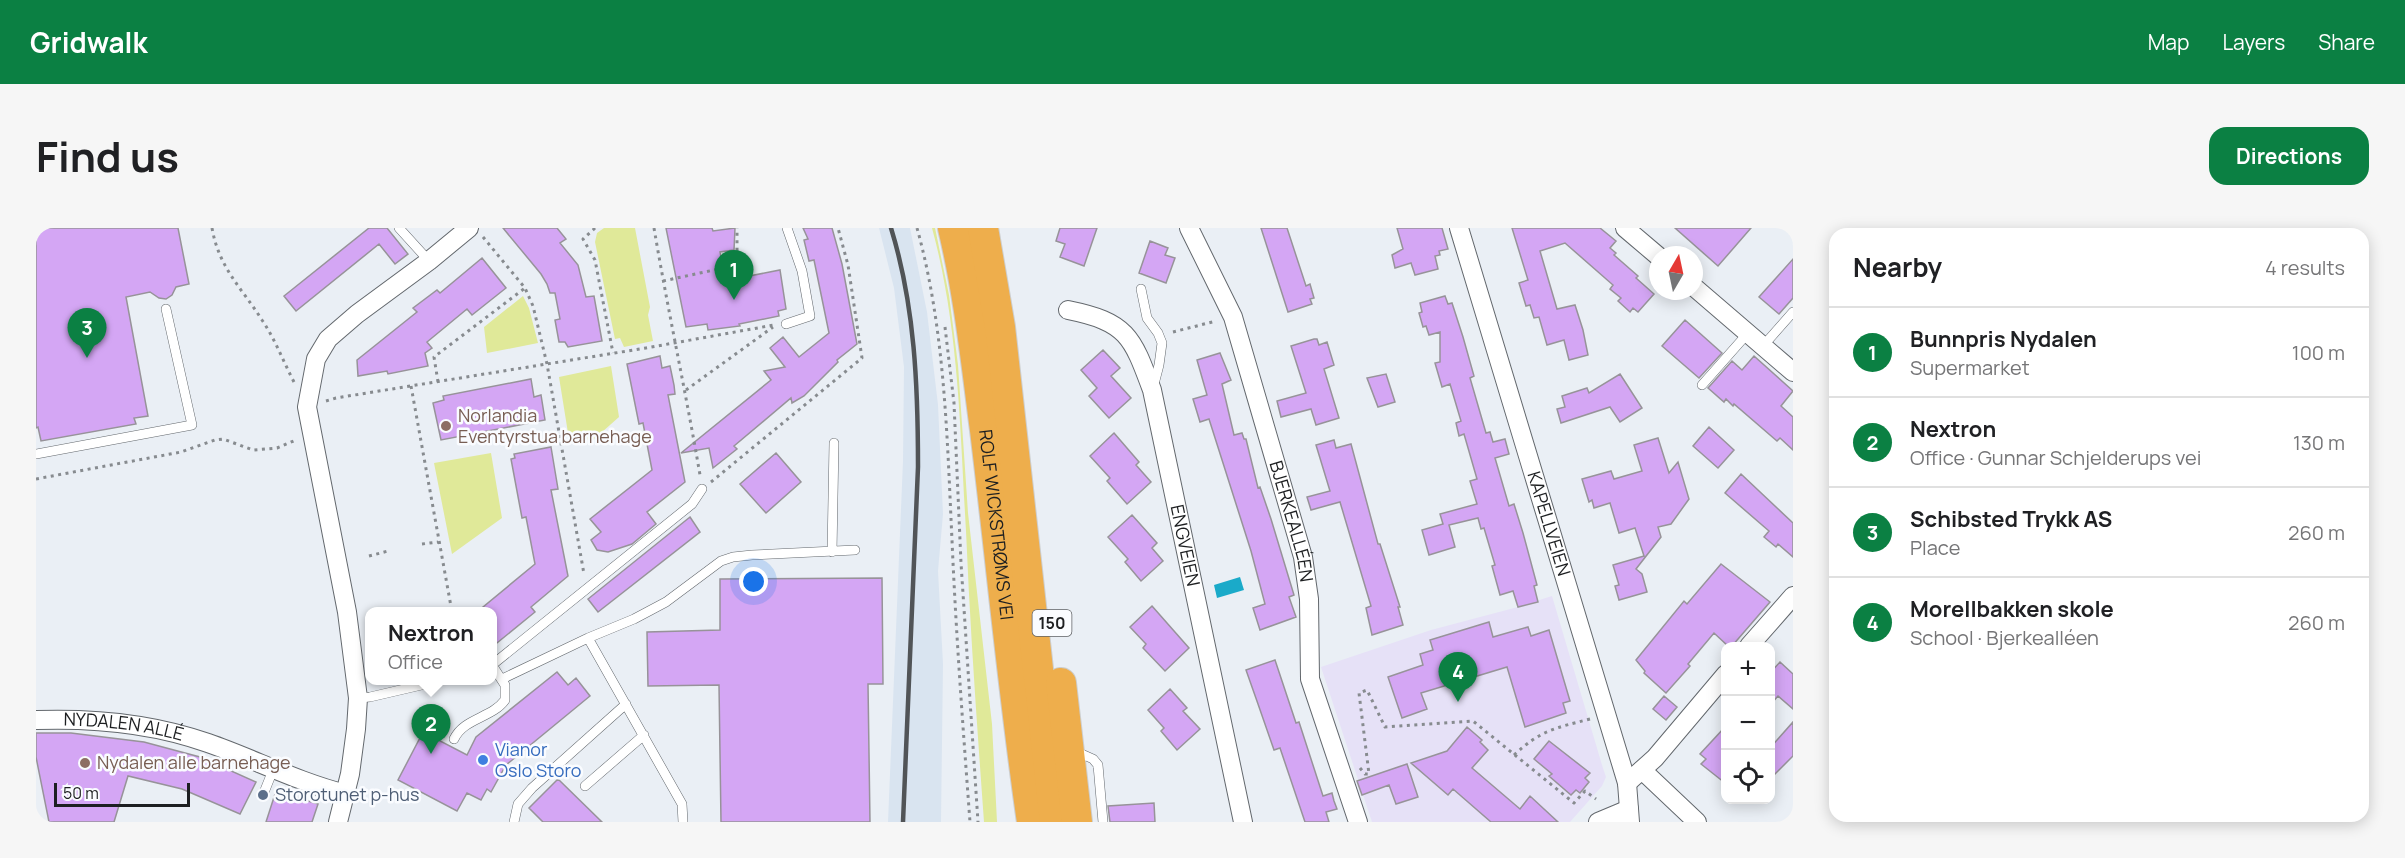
<!DOCTYPE html>
<html lang="en">
<head>
<meta charset="utf-8">
<style>
	:root { --surface:#fff; --page:#f6f6f6; --text:#202124; --muted:#757577; --line:#e0e0e0; --accent:#0b8043 }
	body { margin:0; font-family:Manrope,sans-serif; background:var(--page); color:var(--text) }
	.controls { position:absolute; right:18px; bottom:18px; display:grid; overflow:hidden; border-radius:12px; box-shadow:0 3px 15px #0003 }
	.controls button { width:54px; height:54px; display:grid; place-items:center; padding:0; border:0; border-bottom:2px solid var(--line); background:var(--surface); color:var(--text); font:30px sans-serif }
	.compass { position:absolute; left:1613px; top:18px; width:54px; height:54px; border-radius:50%; background:var(--surface); box-shadow:0 3px 15px #0003; rotate:9deg }
	.scale { position:absolute; left:18px; bottom:15px; width:136px; box-sizing:border-box; padding-left:6px; border:3px solid #1d1f21; border-top:0; font-size:16px; line-height:21px; white-space:nowrap; color:#1d1f21; -webkit-text-stroke:4px #fafcff; paint-order:stroke }
	.you { position:absolute; left:718px; top:354px; width:21px; height:21px; margin:-15px; border:4px solid #fff; border-radius:50%; background:#1a73e8; box-shadow:0 0 0 9px #1a73e833 }
	.badge { display:grid; place-items:center; width:39px; height:39px; border-radius:50%; background:var(--accent); color:#fff; font-size:20px; font-weight:700 }
	.pin { position:absolute; translate:-50% -50px; filter:drop-shadow(0 2px 3px #0008) }
	.pin::after { content:''; position:absolute; top:32px; width:21px; height:18px; background:inherit; clip-path:polygon(0 0,100% 0,50% 100%) }
	.popup { position:absolute; left:329px; top:379px; width:132px; height:78px; box-sizing:border-box; display:grid; place-content:center; border-radius:12px; background:var(--surface); filter:drop-shadow(0 2px 4px #0005); font-size:20px; white-space:nowrap; color:var(--muted) }
	.popup b { font-size:22px; color:var(--text) }
	.popup::after { content:''; position:absolute; left:50%; top:100%; margin-left:-12px; border:12px solid transparent; border-top-color:var(--surface) }
	.list { margin:0; padding:0; list-style:none }
	h2 { display:flex; justify-content:space-between; align-items:center; height:78px; margin:0; padding:0 24px; font-size:26px }
	h2 small { font-size:20px; font-weight:400; color:var(--muted) }
	.list li { display:grid; grid-template-columns:39px 1fr auto; gap:18px; align-items:center; box-sizing:border-box; height:90px; padding:0 24px; border-top:2px solid var(--line) }
	.list b { display:block; font-size:22px; white-space:nowrap }
	.list p { margin:0; font-size:20px; white-space:nowrap; color:var(--muted) }
	.list em { font-size:20px; font-style:normal; color:var(--muted) }
	.icon { flex:none; width:33px; height:33px; fill:none; stroke:currentColor; stroke-width:2; stroke-linecap:round; stroke-linejoin:round }
	.map { position:relative; flex:none; width:1757px; height:594px; overflow:hidden; border-radius:18px }
	header { display:flex; align-items:center; gap:36px; box-sizing:border-box; height:84px; padding:0 30px; background:var(--accent); color:#fff }
	header strong { font-size:28px }
	nav { display:flex; gap:33px; margin-inline-start:auto; font-size:21px }
	.intro { display:flex; align-items:center; justify-content:space-between; box-sizing:border-box; height:144px; padding:0 36px }
	h1 { margin:0; font-size:42px }
	.button { padding:15px 27px; border-radius:18px; background:var(--accent); color:#fff; font-size:21px; font-weight:700 }
	main { display:flex; gap:36px; padding:0 36px }
	aside { flex:1; background:var(--surface); border-radius:18px; box-shadow:0 3px 15px #0003 }
	.map>svg:first-child { display:block }
</style>
</head>
<body>
<header>
<strong>Gridwalk</strong>
<nav><a>Map</a><a>Layers</a><a>Share</a></nav>
</header>
<div class="intro"><h1>Find us</h1><a class="button">Directions</a></div>
<main>
<div class="map">
<svg width="1757" height="594" viewBox="0 0 1757 594">
	<rect width="100%" height="100%" fill="#eaeff5"/>
	<path fill="#d9e4f0" d="M843,0h31l17,84 11,93 5,109 -5,57 5,93 -2,158h-53l15,-361 1,-94 -10,-79z"/>
	<path fill="#e6e1f7" d="M1516,368l50,169 4,12 -4,9 -32,36h-198l-51,-155 110,-37 87,-23z"/>
	<path fill="#e0e999" d="M568,0h31l15,79 -2,8 5,26 -29,6 -4,-9 -5,1 -20,-97 2,-9z
		M896,0h3l14,67 9,70 10,148 24,211 5,98h-13c-7,-97 -14,-194 -18,-291 -6,-101 -7,-204 -34,-303z
		M487,68l6,12 9,35 -51,10 -3,-26z
		M575,138l8,51 -27,24 -24,-8 -9,-56z
		M455,225l11,65 -50,36 -18,-91z"/>
	<path fill="#1aaac9" d="M1204,349l4,13 -27,8 -3,-13z"/>
	<path fill="#d4a6f4" stroke="#979399" stroke-width="1.5" d="M0,0h142l11,56 -13,3 -4,8 -6,4 -7,-1 -9,-6 -24,5 22,119 -14,2 2,6 -95,17 -3,-14 -2,1z
		M333,0h18l21,26 -13,10 -16,-20 -83,67 -12,-15z
		M467,0h54l9,11 -6,4 18,22 8,32 8,-1 8,45 -34,6 -3,-5h-6l-4,-22 5,-1 -5,-26h-5l-3,-9 -6,-10z
		M630,0h46l1,3 22,-3 -1,22 -14,2 5,26h14l41,-8 6,39 -8,2 1,5 -40,8 1,2 -32,4 -1,-6 -21,3z
		M767,0h29l10,36 15,80 -20,16 1,2 -34,34 -12,7 -1,-5 -57,48 3,3 -24,19 -4,-20 -28,5 90,-73 -7,-9 21,-4 -15,-19 13,-11 16,20 30,-24 -15,-73 -5,1 -5,-21 4,-1z
		M1024,0h37l-13,38 -24,-9 5,-13 -9,-3z
		M1225,0h26l19,58 4,-2 4,14 -4,1 2,5 -24,8z
		M1361,0h45l6,21 -9,2 1,4 -5,1 3,13 -23,6 -4,-12 -16,5 -3,-13 11,-6z
		M1476,0h88l16,13 -6,7 6,5 -2,2 24,21 -2,2 18,16 -16,18 -5,-4 -3,4 -12,-11 3,-3 -11,-9 3,-4 -48,-42 -25,8 17,58 18,-4 8,25 5,25 -19,5 -5,-20 -17,5 -8,-28 -5,1 -4,-13 -4,1 -7,-23 9,-3z
		M1639,0h76l-33,38z
		M1114,13l18,7 -3,7 10,3 -9,25 -27,-10z
		M446,30l24,30 -34,27 -5,-6 -40,33 5,6 -7,5 3,13 -40,8 -1,-3 -29,5 -1,-16 60,-48 -4,-4 24,-18 3,3z
		M1757,31v39l-14,16 -20,-17z
		M1409,68l3,8 4,-1 11,34 11,39 -4,2 16,55 4,-1 3,10 12,-3 4,15 -14,4 14,48 5,-2 9,29 14,52 -3,1 4,16 -20,5 -5,-16 -13,4 -8,-29 3,-1 -11,-37 -3,1 -3,-11 -29,7 6,22 -26,8 -7,-25 21,-6 -3,-10 37,-10 -7,-23 7,-2 -13,-45 -5,2 -3,-13 5,-2 -11,-37 -8,3 -7,-24 5,-1v-30l-11,3 -3,-9 -3,1 -4,-14 3,-1 -2,-9z
		M1649,92l37,33 -23,25 -37,-32z
		M1278,111h3l2,6 8,-3 7,23 -10,4 15,49 -23,7 -5,-16 -30,8 -4,-16 29,-8 -15,-47z
		M1067,122l17,18 -9,8 20,22 -22,20 -20,-22 8,-8 -16,-18z
		M1184,125l11,27 -9,4 12,51 8,-2 2,6h2l12,49 2,-1 11,32 23,76 -5,2 7,20 -36,13 -7,-22 12,-4 -14,-53 -42,-132 -9,3 -7,-23 14,-4 -10,-35z
		M624,128l2,12 8,-2 4,19 1,9 -7,1 17,87 -38,30 9,12 -24,20 -24,8 -11,-2 -6,-10 10,-8 -11,-13 62,-49 -9,-47 -4,1 -12,-60z
		M1718,128l39,35 -12,15 12,11v33l-13,-12 -3,3 -43,-37 -1,2 -7,-7 -2,3 -16,-14 24,-27 10,9z
		M1350,146l9,28 -17,5 -11,-29z
		M1584,146l22,34 -22,14 -10,-15 -49,16 -4,-14 8,-2 -3,-11 25,-8 2,5z
		M495,151l3,18 7,-2 4,25 -104,20 -8,-37 11,-3 -1,-4z
		M1673,199l25,23 -16,18 -25,-22z
		M1078,205l25,29 -3,3 15,17 -24,22 -20,-23 3,-3 -20,-22z
		M1622,210l11,35 9,-11 11,37 -18,25 -13,3 3,10 -25,32 6,5 5,18 -28,8 -4,-14 4,-1 -6,-20 31,-9 -9,-28 -16,5 -9,-30 -16,5 -2,-8 -3,2 -7,-23 29,-8 3,8 28,-8 -8,-26z
		M1298,212l2,8 15,-4 27,100h2l20,63h-2l5,18 -31,10 -6,-27 5,-2 -31,-104 -29,8 -4,-13 23,-6 -14,-46z
		M515,219l7,42 -7,1 17,86 -37,31 4,5 -43,35v-35h-15l58,-48 -9,-47 -4,1 -11,-59 4,-1 -1,-4z
		M740,225l25,29 -35,31 -26,-29z
		M1705,246l52,49v34l-15,-13 -2,3 -12,-10 5,-6 -44,-38z
		M1096,287l25,28 -5,5 11,13 -22,20 -16,-19 3,-3 -20,-22z
		M654,289l10,15 -102,80 -10,-13z
		M1685,336l49,38 -38,44h-4l-14,-13 -26,31 2,2 -24,27 -22,-20 1,-2 -9,-11 48,-59 3,3z
		M846,350l1,106h-15l2,138h-149l-2,-137 -71,1 -1,-54 73,-2v-51z
		M1116,378l37,42 -24,23 -22,-23 3,-4 -16,-17z
		M1453,394l4,15 35,-10 3,9 18,-6 21,71 -7,2 3,10 -41,14 -18,-60 -86,26 6,16 -25,9 -14,-41 35,-12 -3,-11 13,-4 -3,-10z
		M1239,432l21,63 3,-1 24,74 9,-3 2,8 3,8 -11,3 3,10h-24l-25,-74 -6,2 -16,-46 -12,-34z
		M1744,434l13,12v35l-15,-13 -8,9v-32z
		M521,444l11,13 8,-7 14,18 -84,69 -15,27 -4,-3 -6,11 -14,-7 -10,18 -59,-31 25,-48 44,23 9,-18z
		M1134,461l17,19 -4,3 17,18 -23,21 -16,-19 3,-3 -16,-18z
		M1628,468l13,11 -11,13 -13,-11z
		M1757,494v34l-23,23v-31z
		M1431,499l15,13 -2,2 8,8 -16,18 48,41 10,-13 28,26h-67l-38,-33 -5,6 -37,-32 36,-12z
		M1689,499v56l-24,-19 5,-5 -6,-5z
		M0,505h35l73,9 56,15 56,25 -16,32 -58,-25 -54,-13 -14,46h-65l-13,-65z
		M1513,513l41,32 -5,5 4,4 -9,11 -4,-3 -5,5 -22,-19 3,-2 -18,-15z
		M1371,536l11,33 -22,7 -7,-19 -27,10 -5,-14z
		M522,551l44,43h-59l-14,-14z
		M240,563l42,13 -6,18h-46z
		M1118,575l1,19h-45l-2,-16z"/>
	<g fill="none" stroke-linecap="round" stroke-linejoin="round">
		<g stroke="#63686d" stroke-width="10">
			<path id="service" d="M363,0l30,33
				M1105,61l6,29 11,15 4,10 -3,22 -6,23
				M750,96l24,-8 -8,-45 -15,-43
				M1727,118l30,-34
				M1666,157l46,-52
				M0,226l156,-29 -26,-116
				M796,324l2,-109
				M552,410l94,166 1,18
				M456,437l200,-161 10,-15
				M466,451l86,-41 46,-19 32,-17 55,-41 12,-4 19,-2 103,-5
				M322,470l12,-1 73,-17
				M418,511c10,-21 38,-21 51,-39v-15l-13,-20
				M1039,523l18,8 5,6 5,57
				M549,558l59,-51
				M227,567l10,-25
				M478,594l4,-18 14,-16 94,-84"/>
		</g>
		<g stroke="#63686d" stroke-width="20">
			<g id="minor">
				<path id="s1" d="M1153,0l44,89 70,240 6,42 1,80 48,143"/>
				<path id="s2" d="M1423,0l168,555 3,39"/>
				<path d="M1589,0l33,28"/>
				<path d="M1658,59l99,85"/>
				<path id="s3" d="M1032,82c59,12 64,26 84,80l91,432"/>
				<path d="M1713,418l44,-50"/>
				<path id="s4" d="M0,492c59,-2 116,3 172,23 46,16 90,39 138,51"/>
				<path d="M1606,542l55,52"/>
				<path d="M1591,555l28,-25 71,-84"/>
				<path d="M302,594l12,-48 6,-45 2,-31 -11,-86 -40,-205 9,-48 12,-20 29,-25 72,-53 40,-33"/>
				<path d="M1562,594l31,-13"/>
			</g>
		</g>
		<g stroke="#cdcece" stroke-width="32">
			<g id="trunk">
				<path id="s5" d="M917,0c16,66 23,134 32,202 16,130 28,262 47,392"/>
				<path d="M947,0l17,99 55,495"/>
				<path d="M1025,455l16,139"/>
			</g>
		</g>
		<path stroke="#878b8f" stroke-width="3" stroke-dasharray="3 4.5" stroke-linecap="butt" d="M176,0c7,40 29,59 50,92 13,19 21,41 32,62
			M559,0l-12,11 12,21 18,93
			M618,0c14,83 32,165 46,247
			M881,0c28,101 30,208 35,312 4,94 11,188 18,282
			M447,9l42,51 8,18 14,58 37,210
			M627,53l74,-16v-37
			M909,99l9,76 7,160 17,259
			M1137,104l43,-11
			M402,154l-4,-25 91,-69
			M375,158l41,226
			M650,162l87,-63
			M290,173l10,-3 310,-50 128,-23
			M0,251l145,-27 34,-12 8,-1 30,11 24,-2 19,-8
			M675,254l151,-124 -14,-93 -10,-37
			M386,316l16,-2
			M333,328l19,-5
			M1478,527c27,-25 41,-27 76,-36
			M1324,540l5,6h4l-10,-81 8,-3 18,37 88,-6 101,82 11,-12 11,8"/>
		<use href="#service" stroke="#fff" stroke-width="9"/>
		<use href="#minor" stroke="#fff" stroke-width="18"/>
		<use href="#trunk" stroke="#eeae4c" stroke-width="30"/>
		<path stroke="#515457" stroke-width="4.5" d="M855,0c24,78 27,159 27,239l-15,355"/>
	</g>
	<g fill="#8d6e63" stroke="#fafcff" stroke-width="2">
		<circle cx="410" cy="198" r="6"/>
		<circle cx="49" cy="535" r="6"/>
	</g>
	<circle fill="#3f7fe0" stroke="#fafcff" stroke-width="2" cx="447" cy="532" r="6"/>
	<circle fill="#5c6f8a" stroke="#fafcff" stroke-width="2" cx="227" cy="567" r="6"/>
	<g text-anchor="middle" stroke-width="5" stroke-linejoin="round" paint-order="stroke">
		<rect fill="#fafcff" stroke="#5f6164" stroke-width="1.5" x="996.5" y="382" width="39" height="26" rx="4.5"/>
		<g font-size="16" font-weight="bold" fill="#1d1f21">
			<text x="1016" y="401">150</text>
		</g>
		<g font-size="18" fill="#785e54" stroke="#fafcff" text-anchor="start">
			<text x="422" y="194">Norlandia<tspan x="422" dy="21">Eventyrstua barnehage</tspan></text>
			<text x="61" y="541">Nydalen alle barnehage</text>
		</g>
		<g font-size="18" fill="#1d1f21" stroke="#fafcff">
			<text dy="6" stroke="none"><textPath href="#s1" startOffset="312">BJERKEALLÉEN</textPath></text>
			<text dy="6" stroke="none"><textPath href="#s2" startOffset="309">KAPELLVEIEN</textPath></text>
			<text dy="6" stroke="none"><textPath href="#s5" startOffset="300">ROLF WICKSTRØMS VEI</textPath></text>
			<text dy="6" stroke="none"><textPath href="#s3" startOffset="284">ENGVEIEN</textPath></text>
			<text dy="6" stroke="none"><textPath href="#s4" startOffset="88">NYDALEN ALLÉ</textPath></text>
		</g>
		<g font-size="18" fill="#366cbe" stroke="#fafcff" text-anchor="start">
			<text x="459" y="528">Vianor<tspan x="459" dy="21">Oslo Storo</tspan></text>
		</g>
		<g font-size="18" fill="#4e5e75" stroke="#fafcff" text-anchor="start">
			<text x="239" y="573">Storotunet p-hus</text>
		</g>
	</g>
</svg>
<div class="controls">
<button>+</button>
<button>−</button>
<button><svg class="icon" aria-label="locate" viewBox="0 0 24 24"><circle cx="12" cy="12" r="6"/><path d="M12 2v4M12 18v4M2 12h4M18 12h4"/></svg></button>
</div>
<svg class="compass" viewBox="-18 -18 36 36"><path d="M0-13l5 13h-10z" fill="#e53935"/><path d="M0 13l5-13h-10z" fill="#757577"/></svg>
<div class="scale">50 m</div>
<div class="you"></div>
<div class="pin badge" style="left:698px;top:72px">1</div>
<div class="pin badge" style="left:395px;top:526px">2</div>
<div class="popup"><b>Nextron</b>Office</div>
<div class="pin badge" style="left:51px;top:130px">3</div>
<div class="pin badge" style="left:1422px;top:474px">4</div>
</div>
<aside>
<h2>Nearby<small>4 results</small></h2>
<ul class="list">
<li><span class="badge">1</span><div><b>Bunnpris Nydalen</b><p>Supermarket</p></div><em>100 m</em></li>
<li><span class="badge">2</span><div><b>Nextron</b><p>Office · Gunnar Schjelderups vei</p></div><em>130 m</em></li>
<li><span class="badge">3</span><div><b>Schibsted Trykk AS</b><p>Place</p></div><em>260 m</em></li>
<li><span class="badge">4</span><div><b>Morellbakken skole</b><p>School · Bjerkealléen</p></div><em>260 m</em></li>
</ul>
</aside>
</main>
</body>
</html>
